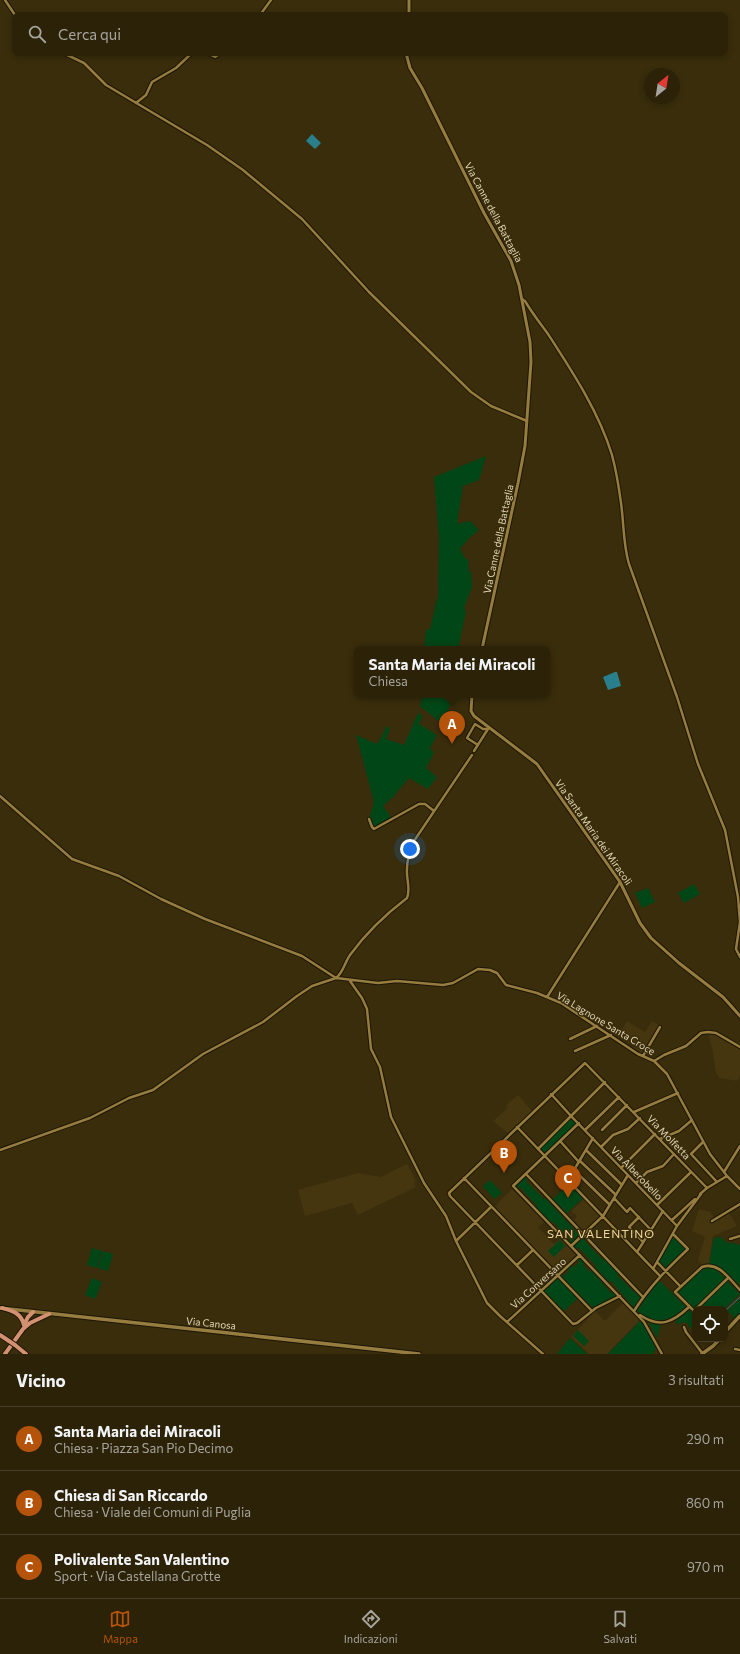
<!DOCTYPE html>
<html lang="it">
<head>
<meta charset="utf-8">
<style>
	:root { --surface:#2b2208; --page:#332a12; --text:#f1f3f6; --muted:#a6a49c; --line:#473f29; --accent:#b45309 }
	body { margin:0; font-family:Commissioner,sans-serif; background:var(--page); color:var(--text) }
	.controls { position:absolute; right:12px; bottom:12px; display:grid; overflow:hidden; border-radius:8px; box-shadow:0 2px 6px #0003 }
	.controls button { width:36px; height:36px; display:grid; place-items:center; padding:0; border:0; border-bottom:1px solid var(--line); background:var(--surface); color:var(--text); font:20px sans-serif }
	.compass { position:absolute; left:644px; top:68px; width:36px; height:36px; border-radius:50%; background:var(--surface); box-shadow:0 2px 6px #0003; rotate:30deg }
	.you { position:absolute; left:410px; top:849px; width:14px; height:14px; margin:-10px; border:3px solid #fff; border-radius:50%; background:#1a73e8; box-shadow:0 0 0 6px #1a73e833 }
	.badge { display:grid; place-items:center; width:26px; height:26px; border-radius:50%; background:var(--accent); color:#fff; font-size:13px; font-weight:700 }
	.pin { position:absolute; translate:-50% -33px; filter:drop-shadow(0 1px 2px #0008) }
	.pin::after { content:''; position:absolute; top:21px; width:14px; height:12px; background:inherit; clip-path:polygon(0 0,100% 0,50% 100%) }
	.popup { position:absolute; left:354px; top:646px; width:196px; height:52px; box-sizing:border-box; display:grid; place-content:center; border-radius:8px; background:var(--surface); filter:drop-shadow(0 1px 3px #0005); font-size:13px; white-space:nowrap; color:var(--muted) }
	.popup b { font-size:15px; color:var(--text) }
	.popup::after { content:''; position:absolute; left:50%; top:100%; margin-left:-8px; border:8px solid transparent; border-top-color:var(--surface) }
	.list { margin:0; padding:0; list-style:none }
	h2 { display:flex; justify-content:space-between; align-items:center; height:52px; margin:0; padding:0 16px; font-size:17px }
	h2 small { font-size:13px; font-weight:400; color:var(--muted) }
	.list li { display:grid; grid-template-columns:26px 1fr auto; gap:12px; align-items:center; box-sizing:border-box; height:64px; padding:0 16px; border-top:1px solid var(--line) }
	.list b { display:block; font-size:15px; white-space:nowrap }
	.list p { margin:0; font-size:13px; white-space:nowrap; color:var(--muted) }
	.list em { font-size:13px; font-style:normal; color:var(--muted) }
	.icon { flex:none; width:22px; height:22px; fill:none; stroke:currentColor; stroke-width:2; stroke-linecap:round; stroke-linejoin:round }
	.map { position:relative; flex:none; width:740px; height:1354px; overflow:hidden }
	.search { position:absolute; background:var(--surface); box-shadow:0 2px 6px #0003; left:12px; right:12px; top:12px; height:44px; display:flex; align-items:center; gap:10px; box-sizing:border-box; padding:0 14px; border-radius:8px; color:var(--muted); font-size:15px }
	.sheet { height:244px; background:var(--surface) }
	nav { display:flex; justify-content:space-around; align-items:center; box-sizing:border-box; height:56px; border-top:1px solid var(--line); background:var(--surface); font-size:11px; color:var(--muted) }
	nav a { display:grid; justify-items:center; gap:2px }
	nav .on { color:var(--accent) }
	.map>svg:first-child { display:block }
</style>
</head>
<body>
<div class="map">
<svg width="740" height="1354" viewBox="0 0 740 1354">
	<rect width="100%" height="100%" fill="#392d0b"/>
	<path fill="#453610" d="M627,1021l18,11 7,-11 7,4 -17,28 -8,-5 1,-2 -17,-10z
		M708,1033l8,1 24,15v27l-3,5 -17,-3 -4,-5 -3,-21z
		M518,1095l14,16 -24,22 -15,-12 15,-13 -2,-3z
		M407,1164l9,17 -2,3 2,3 -58,28 -6,-12 -47,13 -7,-26 60,-17 23,4z
		M512,1189l32,33 -6,5 16,17 6,-5 16,16 -18,17 -62,-64 1,-2 -1,-1z
		M584,1199l16,17 -16,15 -10,-11 3,-4 -6,-5z
		M699,1209l11,3 6,9 13,-8 8,13 -24,10 -4,27 -7,1 -4,-4 7,-23 -13,-6z
		M623,1303l17,17 -33,34h-18l-18,-17 24,-26 10,10z"/>
	<path fill="#014617" d="M486,456l-7,24 -16,6 -5,31v7l12,-3 9,9 -9,7 -10,12 5,9 3,2 1,12h2l1,15 -8,21 2,4 -8,37h-34l2,-19 4,-1 7,-30 1,-1 1,-59 -5,-62z
		M423,695h37l-1,5h-7l-10,24 -22,-18z
		M418,713l5,3 -4,8 18,11 -7,13 4,5 -8,15 11,9 -9,12 -19,-11 -16,19 -10,9 10,14 -17,8 -2,-1 -4,-11 4,-14 -18,-67 21,9 10,-18 3,2 -4,11 18,6z
		M694,884l6,10 -16,9 -6,-10z
		M648,888l7,14 -13,6 -7,-15z
		M572,1118l5,5 -32,31 -5,-5z
		M525,1177l2,2 -1,2 18,18 1,-1 32,34 1,-1 2,3 -9,9 -2,-2 1,-2 -18,-18 -2,1 -14,-15 1,-1 -17,-19 -2,2 -2,-3z
		M490,1180l12,13 -8,6 -11,-13z
		M569,1184l14,14 -16,15 -14,-14z
		M583,1237l3,3 -1,1 17,18 2,-1 15,16 -2,1 18,18 1,-1 5,5 -7,11 -23,-27 -2,1 -14,-15 1,-1 -18,-19 -2,2 -2,-3z
		M673,1237l12,12 -20,19 -6,-7z
		M720,1237l9,7 4,-2 4,3 3,-1v41l-20,-18 -11,-4 5,-25z
		M560,1240l5,6 -11,11 -6,-6z
		M92,1248l10,3 -5,17 -10,-3z
		M103,1251l10,3 -5,17 -10,-3z
		M580,1258l4,5 -1,2 7,7 2,-1 19,22 2,-1 3,4 -23,12 -32,-32 1,-2 2,2 5,-5 -1,-2 4,-4 2,2 5,-5 -1,-2z
		M710,1267l5,2 10,9 -31,30 -16,-16 24,-23z
		M92,1278l10,4 -7,17 -10,-4z
		M558,1278l20,20 -14,13 -20,-20z
		M659,1280l27,27c-18,16 -29,17 -49,4z
		M727,1281l13,13 -16,15h-25z
		M740,1299v14l-9,7 2,-4 -6,-5z
		M689,1310l6,6v9l-5,3 -3,-5 -5,-1 -4,3 -2,-4z
		M640,1321l4,4 12,24 -3,5h-45z
		M649,1323l12,2 -4,13z
		M578,1330l11,11 -5,5 -11,-10z
		M570,1338l17,16h-30z"/>
	<path fill="#29808c" d="M312,134l9,9 -6,6 -9,-8z
		M615,672h2l4,14 -13,4 -5,-13z"/>
	<g fill="none" stroke-linecap="round" stroke-linejoin="round">
		<path stroke="#29808c" stroke-width="1" d="M725,1311l15,-14"/>
		<g stroke="#1d1604" stroke-width="4.5">
			<path id="minor" d="M5,0l10,15
				M260,15l11,-15
				M63,53l21,10 22,22 101,60 36,25 59,49 67,73 102,100 20,14 36,15
				M207,53l8,4 6,-4
				M136,103l10,-8 6,-13 24,-14 16,-15
				M522,299l3,2c7,12 15,22 23,33 24,37 51,78 64,121 4,15 7,33 9,48 3,21 2,41 8,61l48,133 21,67 27,66 13,67 2,25 -4,27 4,8
				M478,745l-11,-7 8,-14 8,5h5
				M474,751l14,-22
				M0,796l72,63 47,17 42,23 44,20 97,37 34,22 42,5 19,-2 46,4 10,-2 25,-14 12,1 7,3 9,12 31,8 24,10 77,51 16,7 13,13 43,80 17,22 13,13
				M369,819l3,8 2,2 45,-25h6l9,7
				M350,981l12,17 5,11 4,40 9,18 11,50 33,66 22,33 10,25 31,62 13,13 43,38
				M547,997l73,-115
				M570,1039l27,-13
				M575,1051l36,-16
				M643,1056l17,-29
				M654,1061l10,-6 22,-9 15,-13 7,-1 8,1 24,14
				M605,1082l-34,34 106,110
				M634,1112l44,-19
				M579,1123l-66,63 131,136 18,32
				M517,1127l143,149
				M585,1130l34,-33
				M602,1130l25,-25
				M660,1139l19,-8 13,-11
				M560,1141l19,21
				M703,1142l-12,12 26,28
				M601,1147l12,-12 15,-6 12,-11
				M538,1149l33,-33 -20,-22
				M0,1150l90,-32 39,-20 24,-8 50,-36 60,-32 34,-26 15,-10 24,-8c7,-5 9,-16 14,-23 16,-22 36,-41 57,-57 4,-9 -1,-19 0,-29 0,-9 3,-19 7,-28l58,-86
				M586,1150l36,35
				M580,1161l36,34
				M621,1168l34,-34
				M574,1170l36,35
				M724,1172l16,-26
				M526,1174l117,123
				M464,1178l128,133
				M568,1180l25,-42
				M636,1183l11,-11 16,-6 11,-12
				M700,1194l7,-6 20,-12
				M614,1198l13,14 3,-4 20,21
				M657,1205l34,-33
				M639,1217l-10,10 14,15
				M672,1220l23,-21
				M712,1221l28,-17
				M730,1239l10,-3
				M456,1241l35,-34
				M571,1246l32,-30 25,-41
				M637,1252l26,-41
				M657,1262l23,24
				M517,1265l16,-15
				M653,1269l24,-43 24,-32
				M620,1296l-24,12 -19,15 -4,1 -123,-128 -1,-3 136,-130 122,125
				M696,1309l32,-31
				M634,1311c15,-24 34,-43 54,-62l-15,-15
				M695,1312l-20,-20 27,-25c17,-6 28,13 38,23
				M640,1315c20,14 33,7 49,-8
				M507,1322l73,-67
				M684,1327l2,5 17,22
				M735,1349l5,1"/>
		</g>
		<g stroke="#1d1604" stroke-width="5">
			<path id="tertiary" d="M409,0v15
				M406,53l4,15 12,20 62,125 27,48 8,24 11,57 1,20 -6,84 -7,37 -36,166
				M472,695l-1,16 3,5 63,48 83,118 20,41 11,15 28,25 44,34 17,19"/>
		</g>
		<g stroke="#1d1604" stroke-width="5.5">
			<path id="secondary" d="M0,1308l419,46
				M725,1332l15,-16
				M702,1354l11,-8 7,-7"/>
		</g>
		<g stroke="#1d1604" stroke-width="6">
			<path id="primary" d="M2,1308c11,3 19,5 22,17
				M24,1325l4,-8 5,-5
				M0,1335l9,6
				M15,1345l11,9
				M5,1354l18,-25 7,-6 19,-9"/>
		</g>
		<use href="#minor" stroke="#967d3f" stroke-width="2.5"/>
		<use href="#tertiary" stroke="#967d3f" stroke-width="3"/>
		<use href="#secondary" stroke="#967d3f" stroke-width="3.5"/>
		<use href="#primary" stroke="#d49171" stroke-width="4"/>
		<g stroke="#1d1604" stroke-width="6" stroke-linecap="butt">
			<path id="primary-bridge" d="M9,1341l6,4"/>
		</g>
		<use href="#primary-bridge" stroke="#d49171" stroke-width="4"/>
	</g>
	<g text-anchor="middle" stroke-width="3" stroke-linejoin="round" paint-order="stroke">
		<g font-size="10" fill="#e3d6b7" stroke="#392d0b">
			<text transform="translate(494 212) rotate(62)" y="4">Via Canne della Battaglia</text>
			<text transform="translate(498 539) rotate(-78)" y="4">Via Canne della Battaglia</text>
			<text transform="translate(594 832) rotate(55)" y="4">Via Santa Maria dei Miracoli</text>
			<text transform="translate(606 1023) rotate(31)" y="4">Via Lagnone Santa Croce</text>
			<text transform="translate(669 1137) rotate(46)" y="4">Via Molfetta</text>
			<text transform="translate(637 1173) rotate(46)" y="4">Via Alberobello</text>
			<text transform="translate(538 1283) rotate(-42)" y="4">Via Conversano</text>
			<text transform="translate(211 1323) rotate(6)" y="4">Via Canosa</text>
		</g>
		<g font-size="12" letter-spacing="1" fill="#f1d697" stroke="#392d0b">
			<text x="601" y="1238">SAN VALENTINO</text>
		</g>
	</g>
</svg>
<div class="controls">
<button><svg class="icon" aria-label="locate" viewBox="0 0 24 24"><circle cx="12" cy="12" r="6"/><path d="M12 2v4M12 18v4M2 12h4M18 12h4"/></svg></button>
</div>
<svg class="compass" viewBox="-18 -18 36 36"><path d="M0-13l5 13h-10z" fill="#e53935"/><path d="M0 13l5-13h-10z" fill="#a6a49c"/></svg>
<div class="you"></div>
<div class="pin badge" style="left:452px;top:744px">A</div>
<div class="popup"><b>Santa Maria dei Miracoli</b>Chiesa</div>
<div class="pin badge" style="left:504px;top:1173px">B</div>
<div class="pin badge" style="left:568px;top:1198px">C</div>
<div class="search"><svg class="icon" aria-label="search" viewBox="0 0 24 24"><circle cx="10" cy="10" r="6"/><path d="M15 15l6 6"/></svg>Cerca qui</div>
</div>
<section class="sheet">
<h2>Vicino<small>3 risultati</small></h2>
<ul class="list">
<li><span class="badge">A</span><div><b>Santa Maria dei Miracoli</b><p>Chiesa · Piazza San Pio Decimo</p></div><em>290 m</em></li>
<li><span class="badge">B</span><div><b>Chiesa di San Riccardo</b><p>Chiesa · Viale dei Comuni di Puglia</p></div><em>860 m</em></li>
<li><span class="badge">C</span><div><b>Polivalente San Valentino</b><p>Sport · Via Castellana Grotte</p></div><em>970 m</em></li>
</ul>
</section>
<nav>
<a class="on"><svg class="icon" aria-label="map" viewBox="0 0 24 24"><path d="M3 6l6-2 6 2 6-2v14l-6 2-6-2-6 2zM9 4v14M15 6v14"/></svg>Mappa</a>
<a><svg class="icon" aria-label="directions" viewBox="0 0 24 24"><path d="M12 3l9 9-9 9-9-9zM9 14v-3h6M13 9l2 2-2 2"/></svg>Indicazioni</a>
<a><svg class="icon" aria-label="saved" viewBox="0 0 24 24"><path d="M7 4h10v16l-5-4-5 4z"/></svg>Salvati</a>
</nav>
</body>
</html>
